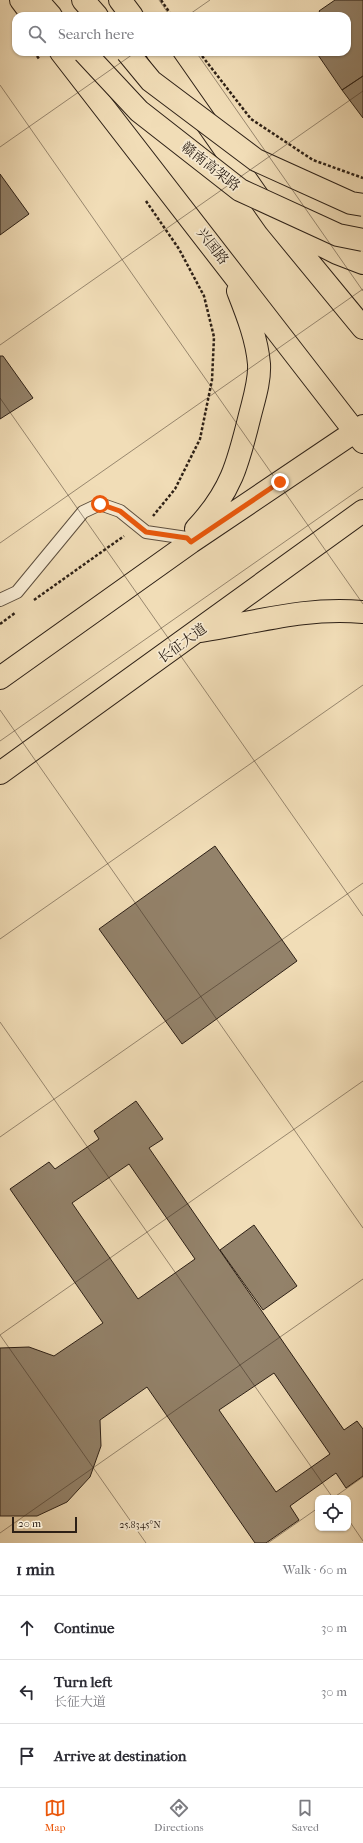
<!DOCTYPE html>
<html lang="en">
<head>
<meta charset="utf-8">
<style>
	:root { --surface:#fff; --page:#f7f7f7; --text:#2b2b33; --muted:#7c7c81; --line:#e1e1e2; --accent:#ea580c }
	body { margin:0; font-family:"IM FELL French Canon","Noto Serif SC",serif; background:var(--page); color:var(--text) }
	.controls { position:absolute; right:12px; bottom:12px; display:grid; overflow:hidden; border-radius:8px; box-shadow:0 1px 3px #0004 }
	.controls button { width:36px; height:36px; display:grid; place-items:center; padding:0; border:0; border-bottom:1px solid var(--line); background:var(--surface); color:var(--text); font:20px sans-serif }
	.scale { position:absolute; left:12px; bottom:10px; width:65px; box-sizing:border-box; padding-left:4px; border:2px solid #2d2016; border-top:0; font-size:11px; line-height:14px; white-space:nowrap; color:#2d2016; -webkit-text-stroke:3px #f6e9d0; paint-order:stroke }
	.stop { position:absolute; width:12px; height:12px; margin:-9px; border:3px solid #ea580c; border-radius:50%; background:#fff }
	.stop.end { background:#ea580c; border-color:#fff; box-shadow:0 1px 4px #0008 }
	.list { margin:0; padding:0; list-style:none }
	h2 { display:flex; justify-content:space-between; align-items:center; height:52px; margin:0; padding:0 16px; font-size:17px }
	h2 small { font-size:13px; font-weight:400; color:var(--muted) }
	.list li { display:grid; grid-template-columns:26px 1fr auto; gap:12px; align-items:center; box-sizing:border-box; height:64px; padding:0 16px; border-top:1px solid var(--line) }
	.list b { display:block; font-size:15px; white-space:nowrap }
	.list p { margin:0; font-size:13px; white-space:nowrap; color:var(--muted) }
	.list em { font-size:13px; font-style:normal; color:var(--muted) }
	.icon { flex:none; width:22px; height:22px; fill:none; stroke:currentColor; stroke-width:2; stroke-linecap:round; stroke-linejoin:round }
	.map { position:relative; flex:none; width:363px; height:1543px; overflow:hidden }
	.search { position:absolute; background:var(--surface); box-shadow:0 1px 3px #0004; left:12px; right:12px; top:12px; height:44px; display:flex; align-items:center; gap:10px; box-sizing:border-box; padding:0 14px; border-radius:12px; color:var(--muted); font-size:15px }
	.sheet { height:244px; background:var(--surface) }
	nav { display:flex; justify-content:space-around; align-items:center; box-sizing:border-box; height:56px; border-top:1px solid var(--line); background:var(--surface); font-size:11px; color:var(--muted) }
	nav a { display:grid; justify-items:center; gap:2px }
	nav .on { color:var(--accent) }
	.map>svg:first-child { display:block }
</style>
</head>
<body>
<div class="map">
<svg width="363" height="1543" viewBox="0 0 363 1543">
	<rect width="100%" height="100%" fill="#f1ddb7"/>
	<filter id="stains"><feTurbulence type="fractalNoise" baseFrequency=".005" numOctaves="4"/><feColorMatrix values="0 0 0 0 .2 0 0 0 0 .09 0 0 0 0 .02 0 0 0 .5 -.17"/></filter>
	<radialGradient id="worn" r=".72"><stop offset=".6" stop-color="#630" stop-opacity="0"/><stop offset="1" stop-color="#630" stop-opacity=".3"/></radialGradient>
	<path fill="#93826a" stroke="#2d2016" fill-rule="evenodd" d="M335,0h28v76l-21,14 -26,-38h31v-36h-25l-3,-5z
		M363,76v42l-21,-28z
		M0,174l29,40 -29,21z
		M0,356h3l30,42 -33,21z
		M215,846l82,115 -115,83 -83,-115z
		M136,1101l27,38 -14,9 195,282 13,-9 6,8v47l-17,12 -10,-15 -46,33 9,14 -33,23h-11l-108,-156 -47,33 1,26 -11,31 -23,25 -30,14h-37v-168l29,-1 25,9 49,-33 -93,-134 39,-27 6,7 44,-30 -5,-8zM129,1164l66,95 -57,40 -66,-96zM274,1373l56,81 -54,38 -57,-82z
		M254,1225l43,61 -34,24 -43,-60z"/>
	<g fill="none" stroke-linecap="round" stroke-linejoin="round">
		<g stroke="#5e4f3e" stroke-width="14">
			<path id="service" d="M0,600l17,-8 66,-80 17,-8 20,7 26,21 41,6 4,4"/>
		</g>
		<g stroke="#2d2016" stroke-width="24">
			<path id="primary" d="M21,0l12,16
				M120,0l12,16
				M61,52l302,390
				M157,52l118,169 88,107
				M286,227l51,26 26,10
				M196,529c35,-37 42,-65 54,-114 4,-16 10,-34 9,-51 -2,-25 -12,-50 -21,-73
				M201,631c57,-9 103,-24 162,-19
				M0,678l191,-136 172,-116
				M0,773l363,-262"/>
		</g>
		<g stroke="#2d2016" stroke-width="24">
			<path id="trunk" d="M37,0l14,16
				M83,0l14,16"/>
		</g>
		<path stroke="#2d2016" stroke-width="2.5" stroke-dasharray="3 2" stroke-linecap="butt" d="M161,0l11,16
			M34,52l6,8
			M199,52l52,67 62,41 50,18
			M146,201l33,48 25,47 10,41 -2,43 -12,59 -25,50 -22,27
			M34,600l90,-64
			M0,624l15,-11"/>
		<use href="#service" stroke="#f6e9d0" stroke-width="12"/>
		<use href="#primary" stroke="#f1ddb7" stroke-width="22"/>
		<use href="#trunk" stroke="#f1ddb7" stroke-width="22"/>
		<g stroke="#2d2016" stroke-width="24" stroke-linecap="butt">
			<path id="trunk-bridge" d="M84,52l55,59 101,79 98,45 25,5
				M127,52l24,29 105,79 95,43 12,2"/>
		</g>
		<use href="#trunk-bridge" stroke="#f1ddb7" stroke-width="22"/>
	</g>
	<g fill="none" stroke-linecap="round" stroke-linejoin="round">
		<path stroke="#ea580c" stroke-width="5" d="M100,504l20,7 26,21 41,6 4,4 89,-60"/>
	</g>
	<path fill="none" stroke="#2d2016" stroke-width="1" stroke-opacity="0.45" d="M159,0l11,16M187,16l23,-16M196,52l167,239M0,85l363,519M0,147l136,-95M0,345l363,-254M0,398l363,518M0,543l363,-254M0,710l363,518M0,741l363,-254M0,939l363,-254M0,1022l333,476M0,1137l363,-254M0,1335l363,-254M0,1335l146,208M333,1498l30,-21M348,1519l15,22M0,1533l363,-254M268,1543l50,-35"/>
	<g text-anchor="middle" stroke-width="3.5" stroke-linejoin="round" paint-order="stroke">
		<g font-size="14" fill="#2d2016" stroke="#f6e9d0">
			<text transform="translate(211 166) rotate(38)" y="5">赣南高架路</text>
			<text transform="translate(213 246) rotate(52)" y="5">兴国路</text>
			<text transform="translate(182 643) rotate(-36)" y="5">长征大道</text>
		</g>
	</g>
	<g font-size="10" text-anchor="middle" fill="#2d2016" stroke="#f6e9d0" stroke-width="3.5" stroke-linejoin="round" paint-order="stroke">
		<text x="140" y="1528">25.8345°N</text>
	</g>
	<rect width="100%" height="100%" filter="url(#stains)"/>
	<rect width="100%" height="100%" fill="url(#worn)"/>
</svg>
<div class="controls">
<button><svg class="icon" aria-label="locate" viewBox="0 0 24 24"><circle cx="12" cy="12" r="6"/><path d="M12 2v4M12 18v4M2 12h4M18 12h4"/></svg></button>
</div>
<div class="scale">20 m</div>
<div class="stop" style="left:100px;top:504px"></div>
<div class="stop end" style="left:280px;top:482px"></div>
<div class="search"><svg class="icon" aria-label="search" viewBox="0 0 24 24"><circle cx="10" cy="10" r="6"/><path d="M15 15l6 6"/></svg>Search here</div>
</div>
<section class="sheet">
<h2>1 min<small>Walk · 60 m</small></h2>
<ul class="list">
<li><svg class="icon" aria-label="ahead" viewBox="0 0 24 24"><path d="M12 20V5M6 11l6-6 6 6"/></svg><div><b>Continue</b></div><em>30 m</em></li>
<li><svg class="icon" aria-label="left" viewBox="0 0 24 24"><path d="M17 20v-9H6M10 6l-5 5 5 5"/></svg><div><b>Turn left</b><p>长征大道</p></div><em>30 m</em></li>
<li><svg class="icon" aria-label="arrive" viewBox="0 0 24 24"><path d="M6 21V4h12l-3 4 3 4H6"/></svg><div><b>Arrive at destination</b></div></li>
</ul>
</section>
<nav>
<a class="on"><svg class="icon" aria-label="map" viewBox="0 0 24 24"><path d="M3 6l6-2 6 2 6-2v14l-6 2-6-2-6 2zM9 4v14M15 6v14"/></svg>Map</a>
<a><svg class="icon" aria-label="directions" viewBox="0 0 24 24"><path d="M12 3l9 9-9 9-9-9zM9 14v-3h6M13 9l2 2-2 2"/></svg>Directions</a>
<a><svg class="icon" aria-label="saved" viewBox="0 0 24 24"><path d="M7 4h10v16l-5-4-5 4z"/></svg>Saved</a>
</nav>
</body>
</html>
